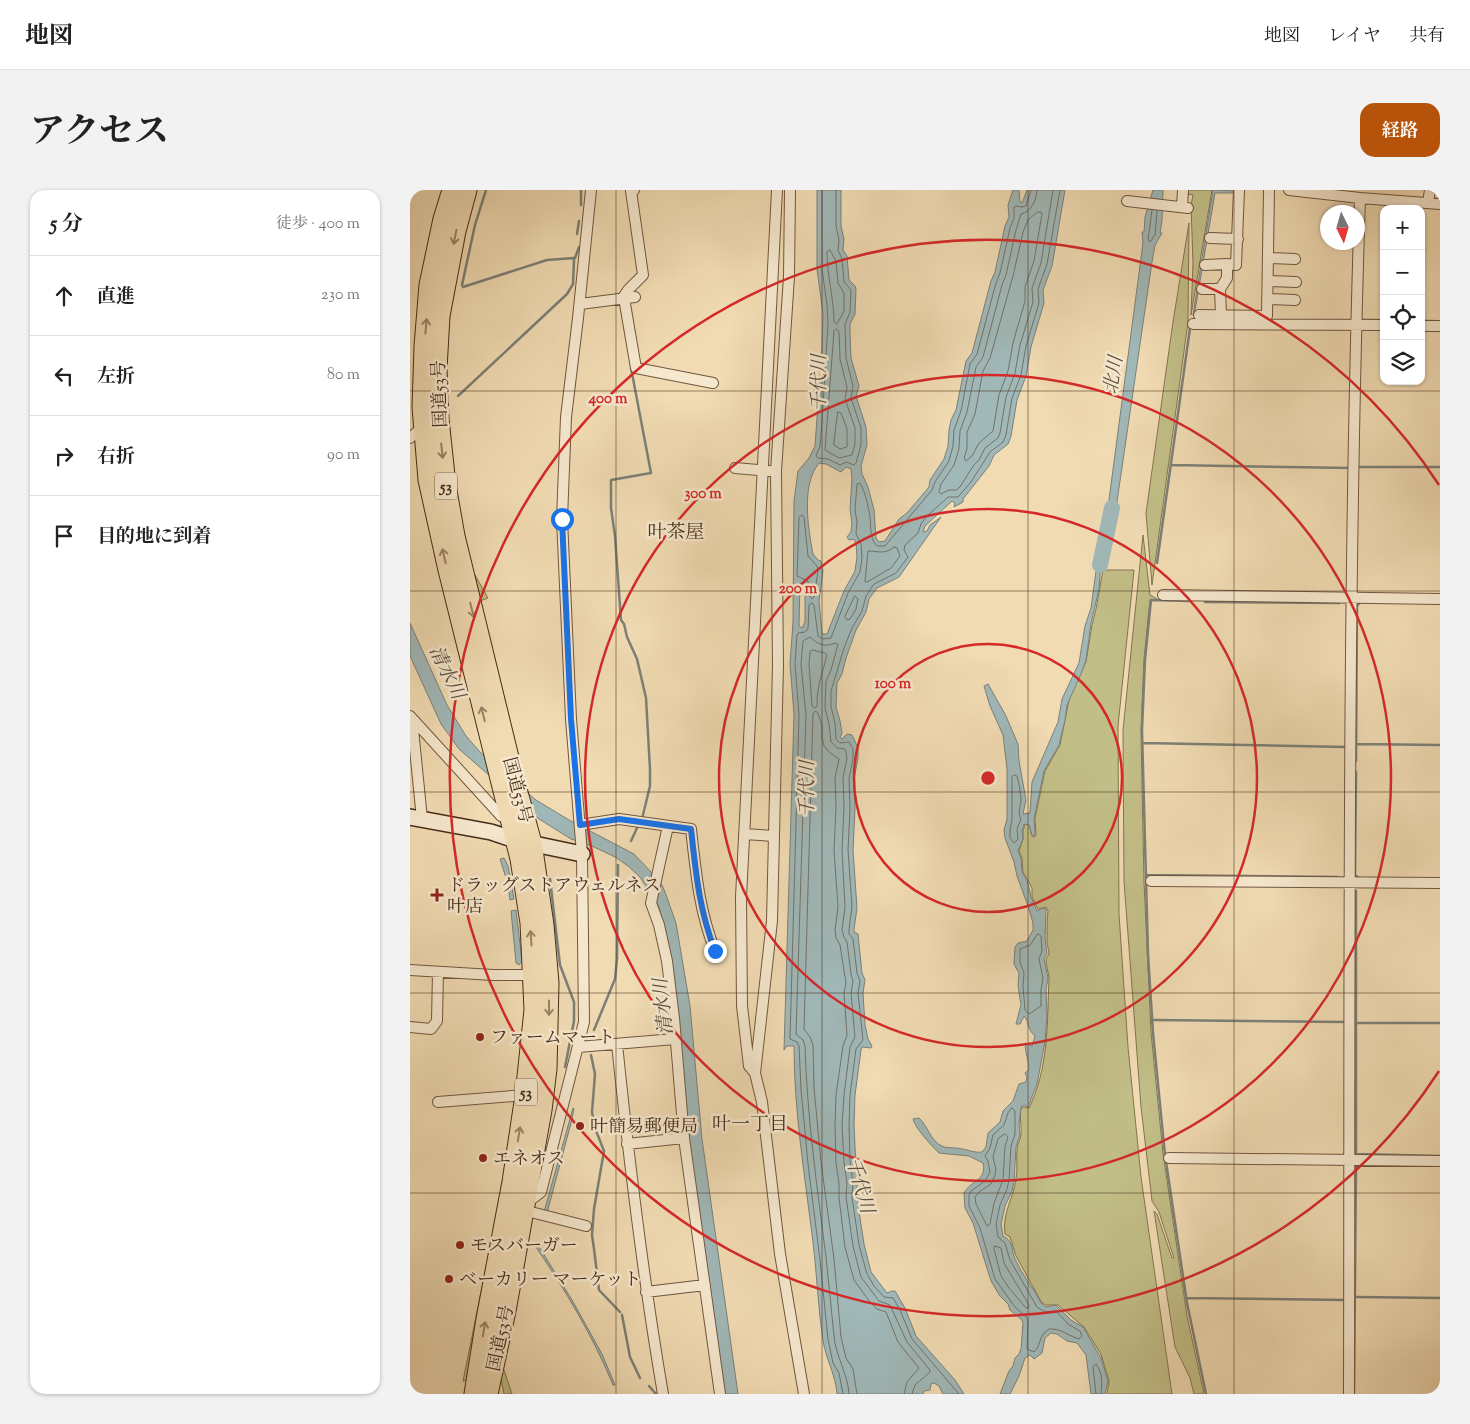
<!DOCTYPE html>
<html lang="ja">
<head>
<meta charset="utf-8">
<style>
	:root { --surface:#fff; --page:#f2f2f2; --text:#222; --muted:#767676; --line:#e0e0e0; --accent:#b45309 }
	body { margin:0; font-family:"Sorts Mill Goudy","Noto Serif JP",serif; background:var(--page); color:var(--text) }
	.controls { position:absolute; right:15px; top:15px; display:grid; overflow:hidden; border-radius:10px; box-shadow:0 1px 4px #0004 }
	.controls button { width:45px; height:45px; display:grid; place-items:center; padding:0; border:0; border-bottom:1px solid var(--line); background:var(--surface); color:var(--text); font:25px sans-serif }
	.compass { position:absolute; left:910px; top:15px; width:45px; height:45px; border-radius:50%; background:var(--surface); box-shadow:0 1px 4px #0004; rotate:175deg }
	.stop { position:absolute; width:15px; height:15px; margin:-11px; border:4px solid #1a73e8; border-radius:50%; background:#fff }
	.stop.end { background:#1a73e8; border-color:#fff; box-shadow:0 1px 5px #0008 }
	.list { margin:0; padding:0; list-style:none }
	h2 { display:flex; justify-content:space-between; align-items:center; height:65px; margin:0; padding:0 20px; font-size:21px }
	h2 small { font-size:16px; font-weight:400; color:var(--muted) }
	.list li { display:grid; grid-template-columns:32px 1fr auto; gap:15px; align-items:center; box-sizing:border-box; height:80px; padding:0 20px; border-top:1px solid var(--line) }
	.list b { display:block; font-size:19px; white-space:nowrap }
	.list em { font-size:16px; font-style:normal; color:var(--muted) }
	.icon { flex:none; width:28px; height:28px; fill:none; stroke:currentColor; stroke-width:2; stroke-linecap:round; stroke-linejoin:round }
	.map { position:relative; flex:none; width:1030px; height:1204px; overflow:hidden; border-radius:15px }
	header { display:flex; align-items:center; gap:30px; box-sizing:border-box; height:70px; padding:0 25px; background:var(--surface); border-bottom:1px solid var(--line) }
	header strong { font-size:24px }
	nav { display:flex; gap:28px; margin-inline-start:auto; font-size:18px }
	.intro { display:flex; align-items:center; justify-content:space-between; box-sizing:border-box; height:120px; padding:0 30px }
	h1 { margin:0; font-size:35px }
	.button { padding:12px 22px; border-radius:15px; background:var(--accent); color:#fff; font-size:18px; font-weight:700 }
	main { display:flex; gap:30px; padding:0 30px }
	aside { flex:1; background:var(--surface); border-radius:15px; box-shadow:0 1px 4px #0004 }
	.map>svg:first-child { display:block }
</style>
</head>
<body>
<header>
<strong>地図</strong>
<nav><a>地図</a><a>レイヤ</a><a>共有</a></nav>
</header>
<div class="intro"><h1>アクセス</h1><a class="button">経路</a></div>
<main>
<aside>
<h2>5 分<small>徒歩 · 400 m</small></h2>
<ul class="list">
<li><svg class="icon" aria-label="ahead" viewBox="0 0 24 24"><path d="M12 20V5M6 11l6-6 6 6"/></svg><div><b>直進</b></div><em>230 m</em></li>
<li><svg class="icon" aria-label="left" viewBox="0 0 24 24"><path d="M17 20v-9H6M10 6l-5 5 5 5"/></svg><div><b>左折</b></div><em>80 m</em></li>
<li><svg class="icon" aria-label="right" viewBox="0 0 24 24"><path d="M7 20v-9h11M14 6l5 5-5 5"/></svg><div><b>右折</b></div><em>90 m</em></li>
<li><svg class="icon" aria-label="arrive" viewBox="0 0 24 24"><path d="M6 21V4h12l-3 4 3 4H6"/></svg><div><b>目的地に到着</b></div></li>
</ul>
</aside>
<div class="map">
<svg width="1030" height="1204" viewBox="0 0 1030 1204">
	<rect width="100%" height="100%" fill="#f1dbb3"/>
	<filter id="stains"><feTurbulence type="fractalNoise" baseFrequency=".004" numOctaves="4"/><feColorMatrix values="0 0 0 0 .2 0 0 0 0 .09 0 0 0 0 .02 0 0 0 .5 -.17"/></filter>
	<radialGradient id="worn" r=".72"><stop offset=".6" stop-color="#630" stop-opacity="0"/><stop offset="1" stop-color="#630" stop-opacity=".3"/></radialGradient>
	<path fill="#c2be87" stroke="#847450" d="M775,0h27l-21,125 2,-52 -2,-58 2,-10 -4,-1 -3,6z
		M779,33l-1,99 -36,263 -6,-72 27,-191z
		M733,345l7,60 7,4v1h-7l-6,59 -3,71 3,152 7,150 12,121 24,163 17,78h-10l-4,-16 -15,-31 -21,-136 3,3 15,44h2l-15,-46 -7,-11 -11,-94 -17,-226 -1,-151z
		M693,380h31l-16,156 1,188 9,133 13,130 31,217h-65l2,-13 -8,-27 -17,-27 -26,-22h-12l-4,-2 -26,-47 -6,-19 -5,-3c-3,-22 9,-36 11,-56 2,-9 0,-19 1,-28 0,-5 3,-10 4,-15 1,-9 -2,-17 0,-27l3,-1 5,1c20,-41 18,-85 20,-129 0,-6 -3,-12 -3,-19 0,-2 2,-4 3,-7 0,-3 -2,-8 -2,-11 0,-10 0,-22 1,-31l-2,-4 -8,2 -6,-12v-9l-9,-16 -1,-14 -3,-7 4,-12v-8l2,-7 4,1 3,11 2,1 2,-2 -1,-17 10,-47 15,-26 10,-50 16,-33 6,-37 4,-16z
		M65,385l13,23 -8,3z
		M86,1028l5,1 -34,161 -4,1z
		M92,1174l10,30h-8l-3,-15z"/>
	<path fill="#a0b8b8" stroke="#7c8078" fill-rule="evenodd" d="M407,0h24v36l3,13 -1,11 4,6 2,24 6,6 1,3 -1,25 -5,10v10l1,24 8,28 -3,10 10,31 1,18 -6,21 1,8 6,13 6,23 2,28 3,4 6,-1 14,-22 8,-6 22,-26 1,-7 14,-21 4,-13 1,-16 2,-10 5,-10 10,-49 6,-8 19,-72 4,-9 10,-46 4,-9 -1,-12 5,-15h6l1,12 2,1 5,-13h38l-13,76 -9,24 1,13 -13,44 -5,29 -9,24 -6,36 -3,8 -14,11 -5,11 -26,33v3l-9,5 1,-4 -3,-2 -27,25 -2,6 4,-1 3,-6 11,-8 -42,60 -22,11 -8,11 -3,13 -10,18 -10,28 -4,16 -5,9 -1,24 4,14 2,12 -2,4 2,2 5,-5 5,1 6,13v10l-4,21 1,29 -2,42 4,58 -3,21v3l4,2 4,39 3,7 -2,13 2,32 3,14 4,7 -1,2 -9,-1 -1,3 -6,45 -1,31 4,79 6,39 7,28 16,21 5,-2h3l10,17 11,28 39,44 9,14h-21l-4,-8 -5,-3 -3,1 -1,6 -6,1 -1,3h-86c-1,-18 -11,-35 -14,-53 -5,-33 -6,-66 -10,-99 -8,-65 -19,-130 -19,-196h-7l-3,4 10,-336 -4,-50 3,-42 1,-121 4,-30 11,-13 6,-12 7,-98 1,-34 -6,-45zM409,273l7,1 15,8 5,-5 5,2 1,9 -2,31 2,14 -1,9 -4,5 2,3 5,-1 2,5 1,13 -2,14 -11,20 -17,43h-5l-3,-33 4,-30 -2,-10 -3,-1 -5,-6c-5,-26 -12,-69 6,-91zM390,393h3l2,5v34l-3,6 -3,-2z
		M743,0h10l-1,30 -2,13h2l-7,12 -3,17 -39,267 -8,1 38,-287 -1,-11h2l1,-15z
		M803,0l24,1 -2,2h-20l-21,123 -1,-1z
		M691,372l-2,27 -8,34 -5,37 -5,14 -14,31 -2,15 -6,25 -15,26 -10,48 1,16 -1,1 -2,-1 -3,-10 -5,-1 -2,6 1,9 -5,12 3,7 1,14 5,8 4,17 6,14 6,-3 3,1 -1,31 2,13 -3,6 4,19 -2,12 1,26 -2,26 -8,42 -9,23 -4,-2 -3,2 -2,17 1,10 -4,13 -2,34 -2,10 -7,15 -4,18 2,12c11,5 8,14 12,23 7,16 19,29 26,44l5,4 10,-2 15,15 12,7 18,31 7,23 -3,13h-14l-5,-39 -9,-12 -10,-2 -10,-7 -6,-1 -6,5 -3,15 -8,6 -4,-4 -5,3 -6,18 -9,18h-10l9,-23 4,-5 2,-8 4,-4 2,-5 2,-26 -1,-3 -12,-10 -2,-6 -8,-8 -9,-15 -18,-58 -8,-15 -1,-15c8,-14 23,-12 19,-30l-14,-7 -30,-3c-7,-7 -24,-25 -26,-34l6,-1c9,8 12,24 23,28 6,3 14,1 20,3 7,1 12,4 20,3l4,-5 2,-14 12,-11 3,-11 10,-10 6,-17 7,-2 1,-5 -2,-4 4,-3c0,-9 -4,-18 -4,-27l7,3 3,-10c-9,-8 -5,-14 -11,-20l-4,8h-4l5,-19 -3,-20 1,-12 -5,-9 1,-17 3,-4 9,-2 6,-11v-7l-5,-17 -11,-30 -3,-14 -9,-24 -1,-8 3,-11v-50l-4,-34 -13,-29 -6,-20 4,-2 17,30 13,30 1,17 7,39 -3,14 7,-1 2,-31 26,-60 4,-23 17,-36 6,-37 6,-18 6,-44z
		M0,433l37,82 19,31 14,16 56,48 33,20 65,34 18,19 10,12 3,7 11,31 14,83 12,133 36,255h-14l-34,-248 -22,-204 -9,-35 -19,-30 -12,-11 -13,-9 -21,-10 -23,-8 -32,-20 -80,-70 -18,-25 -31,-68z
		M94,668l4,8 6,33 -4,1 -2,-16 -8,-25z
		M106,720l6,51 -3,4 -3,-2 -5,-52z
		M163,918l1,1 -3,14 -24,90 -3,-1z
		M126,1055h2l34,55 30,54 13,31h-2c-20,-49 -48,-95 -77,-138z"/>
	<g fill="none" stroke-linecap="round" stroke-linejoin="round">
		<path stroke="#737268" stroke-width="1" d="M412,0v79l5,36 1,19 -6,98 -2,24 -4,10 2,2 10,1 12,6 6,-3 8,3 2,-2 5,-18v-17l-10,-30 2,-12 -7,-28 -1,-34 5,-12 1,-22 -7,-8 -2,-23 -4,-9 1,-10 -3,-14v-36
			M627,0c-1,11 -5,21 -16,24l-5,16 -10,45 -4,10 -19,72 -7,10 -9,45 -7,19 -1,18 -5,16 -13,19 -2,8 2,2 8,-4h7l4,-3 13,-21 6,-6 6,-12 13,-10 2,-5 6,-36 9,-24 5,-28 13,-43 -1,-14 9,-25 12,-73
			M742,20l-4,30 2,2 5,-7 2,-24
			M628,22h3l1,2 -8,47 -9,26v14l-12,42 -5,28 -9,24 -6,36 -14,12 -7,13 -6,5 -2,-3 3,-9v-17l8,-18 8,-43 7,-13 23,-82 10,-44 5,-12z
			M420,60l6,11 2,22 6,10v18l-7,13 -3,-2c0,-23 -7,-46 -7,-70z
			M426,139l3,2 1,28 7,28 -2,12 10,29v16l-3,11 -13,3 -14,-8 9,-119z
			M428,222l3,1 6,16v18l-7,2 -6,-4z
			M392,325l2,2 4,39 9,10 1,5 -4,26 -2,2 -2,-2 -2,-16 -11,-5 2,-58z
			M484,357l3,1 3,8 -9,12 -24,14h-2l3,-31c10,0 17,4 26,-4z
			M445,406l3,3 -2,10 -6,10 -3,1 -2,-3z
			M402,460l13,3 2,2c-5,20 -10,30 -10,51l-2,2 -3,-2 -3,-42 1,-12z
			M604,585l3,1c2,7 3,14 4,22 0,8 -4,14 0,21l-4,10 1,10 -4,4 -4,-5v-8l2,-11v-42z
			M628,744l3,2 1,15 -3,8 4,19 -2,12v16l-12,8 -4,-4 -2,-24 1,-13 -4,-11v-13l10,-4z
			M602,918l3,3v23l-4,12 -2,34 -2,9 -7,16 -4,19 2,13 7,6 5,17 27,47 8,5 11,-1 12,13 12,7 2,5 -3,3c-10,-3 -19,-11 -30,-10 -12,8 -7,16 -15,23l-7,-3 1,-26 -1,-5 -12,-11 -20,-28 -15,-51 -11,-22v-11l2,-4 14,-10 5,-9 -2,-11 -3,-5 5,-8 3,-13 11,-10 4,-12z
			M595,944l3,3 -3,9 -2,34 -9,23 -4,21 -3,2 -11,-22 -1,-7 5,-6 11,-7 4,-9 1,-5 -3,-13 5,-18z
			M585,1056l6,2 3,15 25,42 -1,3h-2l-17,-20 -8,-12 -7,-27z
			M433,1204l-4,-21 -6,-10 -5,-24 -8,-79 -12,-96 -7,-75 -2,-43 -2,-4 -7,-3 9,-324 -4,-51 2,-29 1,-2 7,-1 3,-3 1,-24 3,-2 2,2 4,31 5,3 8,-1 17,-45 12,-21 2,-14 -1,-14 -5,-10 1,-12 -2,-12 2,-26 3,-1c5,8 7,19 9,28 3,11 -1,27 8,35h8l47,-56 3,-8 14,-21 4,-15 1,-16 7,-19 9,-47 7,-10 19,-71 4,-10 10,-45 4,-10v-11l2,-1 6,1 4,-1 5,-16
			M439,1204c-1,-20 -13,-37 -15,-58 -3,-26 -5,-53 -8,-79 -9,-70 -19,-141 -21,-211l-2,-6 -7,-6 10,-319 -5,-51 2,-23 7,-4c8,7 14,11 25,6l3,1 -7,26 -5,11 -1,27 4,16 2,18 6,6 8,1 2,9 -4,20 1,29 -2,43 3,57 -3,23 2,7 3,5 4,32 2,7 -2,12 4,44 -5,10 -6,48 -2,31 2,36 3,21 -1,14 7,49 8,31 18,24 11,4 17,37 23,28v2l-15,13 -3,9
			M447,1204l-4,-25 -7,-11 -5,-21 -7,-78 -13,-97 -7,-74 -1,-43 -3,-8 -6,-8 9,-315 2,-3 3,2 4,13v12l2,8 5,6 10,7 -4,19 1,29 -2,43 4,57 -3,23 1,8 4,7 6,38 -2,10 3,42 -4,11 -7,49 -1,31 1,37 3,20v15l6,49 9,33 16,22 7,7 9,3 12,30 21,26 -12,14 -3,12
			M549,1204l-47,-55 -12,-29 -7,-12 -9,-1 -10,-11 -7,-12 -8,-29 -7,-48 1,-14 -3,-22 -1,-35 1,-31 6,-46 7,-9 -5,-47 2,-12 -3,-8 -4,-34 -4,-5v-5l3,-22 -4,-57 2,-42 -1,-29 4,-21v-9l-4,-7 -9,1 -4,-4 -1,-16 -4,-16v-16l13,-43 8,-20 10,-17 4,-15 8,-12 22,-11 12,-16 -4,-7 1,-5 13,-12 3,-9 5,-7 22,-20h10l13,-15 19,-30 13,-10 3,-7 6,-37 9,-23 5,-29 13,-43 -1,-14 9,-25 13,-74
			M686,1204l-3,-27 3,-3c7,9 6,20 5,30"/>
		<path stroke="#7c8078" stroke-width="2.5" d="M171,15v-15
			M167,44l2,-13
			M165,68l4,-11
			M52,95l13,-60 11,-35
			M53,97l84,-27 27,-2
			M953,130h14
			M1011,131h13
			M221,178l20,105 -40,7v28l4,28 6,84 3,4 3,13 10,22 9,39 4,71v17l-8,33
			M48,206l109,-102 6,-10 1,-24
			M761,275l180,3
			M947,277h83
			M747,373l33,-235
			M779,411l-38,-1 -6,60 -3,70 6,224 5,79 12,122 22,148 19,91
			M795,412l134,1
			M733,553l203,4
			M947,554l83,1
			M946,571l1,-155 4,-5
			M946,582l-1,103 4,3
			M221,651l6,-13
			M736,685l192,2
			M140,689l10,86 14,37v19l-9,46
			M744,830l191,2
			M948,833h82
			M184,840l21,-51 2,-20 1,-94
			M181,865l4,19 -3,38 3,16 9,23 -10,58 -2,26 2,14 5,41 21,22
			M946,964v-263
			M947,964l83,2
			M947,1107l83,1
			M776,1108l158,2
			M212,1125l8,42 10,21
			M239,1196l7,8
			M944,1204l2,-228"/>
		<path stroke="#a0b8b8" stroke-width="16" d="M690,375l12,-57"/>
		<g stroke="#715740" stroke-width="12">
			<path id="street" d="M367,0l-36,707 1,109 7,60 6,7 7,29 18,152 24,140
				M879,0l71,8 80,6
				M717,11l61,7
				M1018,13l2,-13
				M772,17l1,-17
				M800,48l28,1
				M858,68l27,1
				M795,75l22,-1
				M858,91l28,1
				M792,99h18
				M214,108l12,70 77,15
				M212,109l6,-9 15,-15 -12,-84 3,-1
				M857,109l28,1
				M170,114l55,-7
				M789,125l68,1 2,-126
				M811,125l-1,-26 7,-11v-14l9,1 3,-75
				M783,134l191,1
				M1011,136h19
				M0,248l14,-12
				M325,278l35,3
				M753,405l277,4
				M0,526l91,100
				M2,529l10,100
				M170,635l39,-6 72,10c5,44 8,81 24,122
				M258,636l-17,77 8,22 8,36 7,57 10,120 36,256
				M334,644l30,2
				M741,691l289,2
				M0,780l83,5h40
				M0,837l21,2 6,-8 1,-49
				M207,854c12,117 26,234 46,350
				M168,857l97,-8
				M345,883l17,-152 6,-256 -2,-194 13,-194 1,-87
				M28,912l87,-7
				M217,954l57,-6
				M759,968l271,3
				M115,1011l7,-2 9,-7 43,-170 -2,-168 -11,-135 -9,-200 4,-102 12,-99 13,-128
				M113,1020l63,16
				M236,1102l59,-7
				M939,1204c1,-399 -2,-797 11,-1196"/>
		</g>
		<g stroke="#462b19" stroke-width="18">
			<path id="secondary" d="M0,627l81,15 24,8 67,14"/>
		</g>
		<g stroke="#462b19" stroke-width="21">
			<path id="highway" d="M42,0l-9,29 -14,66 -5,61 -2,61 6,73 20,90 72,289 10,64 4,87 -9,85 -13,87 -26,137 -12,75
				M57,0l-11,41 -16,85 -3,53 2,50 7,66 9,51 59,242 18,65 12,82 5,58 -2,86 -5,41 -36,201 -18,83"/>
		</g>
		<use href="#street" stroke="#f6e8ce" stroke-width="10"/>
		<use href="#secondary" stroke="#f6e8ce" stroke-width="15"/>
		<use href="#highway" stroke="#f1dbb3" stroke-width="19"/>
	</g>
	<defs><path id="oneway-shaft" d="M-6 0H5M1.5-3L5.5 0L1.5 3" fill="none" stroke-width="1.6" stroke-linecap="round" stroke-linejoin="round" transform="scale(1.25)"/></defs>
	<g stroke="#9c8366">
		<use href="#oneway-shaft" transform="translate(45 47) rotate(101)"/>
		<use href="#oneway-shaft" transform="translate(16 136) rotate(-85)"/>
		<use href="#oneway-shaft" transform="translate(32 261) rotate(84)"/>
		<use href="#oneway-shaft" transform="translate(34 366) rotate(-103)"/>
		<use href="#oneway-shaft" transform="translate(62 420) rotate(76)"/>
		<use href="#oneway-shaft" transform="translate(73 524) rotate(-104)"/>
		<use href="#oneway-shaft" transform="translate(121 748) rotate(-94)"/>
		<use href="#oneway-shaft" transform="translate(139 818) rotate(90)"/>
		<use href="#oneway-shaft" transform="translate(109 944) rotate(-81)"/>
		<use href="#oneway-shaft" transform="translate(74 1139) rotate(-81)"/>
	</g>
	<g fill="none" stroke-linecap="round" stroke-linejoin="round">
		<path stroke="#1a73e8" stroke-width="6" d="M152,329l9,200 9,106 39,-6 72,10c5,45 8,80 24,122"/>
	</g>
	<path fill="none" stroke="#462b19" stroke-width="1" stroke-opacity="0.55" d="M206,0v1204M412,0v1204M618,0v1204M824,0v1204M0,201h1030M0,401h1030M0,602h1030M0,803h1030M0,1003h1030"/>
	<g fill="none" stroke="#d62828" stroke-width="2.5">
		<circle cx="578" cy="588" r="134"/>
		<circle cx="578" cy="588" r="269"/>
		<circle cx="578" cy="588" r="403"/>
		<path d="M1029 881A538 538 0 1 1 1029 295"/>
	</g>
	<g fill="#8f2418" stroke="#f6e8ce" stroke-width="2">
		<path d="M24.5 697.5h5v5h5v5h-5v5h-5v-5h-5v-5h5z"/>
		<circle cx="70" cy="847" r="5"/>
		<circle cx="170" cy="936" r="5"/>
		<circle cx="73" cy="968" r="5"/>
		<circle cx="50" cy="1055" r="5"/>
		<circle cx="39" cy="1089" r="5"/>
	</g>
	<g text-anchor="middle" stroke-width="5" stroke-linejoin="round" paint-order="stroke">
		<g fill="#f6e8ce" stroke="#7b644f" stroke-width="1">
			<rect x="25" y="282.5" width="22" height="27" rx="4"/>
			<rect x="105" y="888.5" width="22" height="27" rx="4"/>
		</g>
		<g font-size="16" font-weight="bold" fill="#462b19">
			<text x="36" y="302">53</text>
			<text x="116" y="908">53</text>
		</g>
		<g font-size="18" fill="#462b19" stroke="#f6e8ce">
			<text transform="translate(29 204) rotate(-92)" y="6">国道53号</text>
			<text transform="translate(108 600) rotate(75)" y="6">国道53号</text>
			<text transform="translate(90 1148) rotate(-78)" y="6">国道53号</text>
		</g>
		<g font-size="18" fill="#462b19" stroke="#f6e8ce" text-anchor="start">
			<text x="37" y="701">ドラッグストアウェルネス<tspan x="37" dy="21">叶店</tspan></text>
			<text x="80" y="853">ファームマート</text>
			<text x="180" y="942">叶簡易郵便局</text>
			<text x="83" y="974">エネオス</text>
			<text x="60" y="1061">モスバーガー</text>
			<text x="49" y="1095">ベーカリー マーケット</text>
		</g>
		<g font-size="19" font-style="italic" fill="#5c4e41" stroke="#f6e8ce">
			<text transform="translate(702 185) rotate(-81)" y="7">北川</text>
			<text transform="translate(408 193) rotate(-90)" y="7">千代川</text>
			<text transform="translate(38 482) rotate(64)" y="7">清水川</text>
			<text transform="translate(396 599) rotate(-90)" y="7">千代川</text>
			<text transform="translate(252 817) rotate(-96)" y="7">清水川</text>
			<text transform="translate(451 995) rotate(74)" y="7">千代川</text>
		</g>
		<g font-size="19" fill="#462b19" stroke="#f6e8ce">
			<text x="266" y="348">叶茶屋</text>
			<text x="340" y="940">叶一丁目</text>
		</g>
	</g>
	<circle cx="578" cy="588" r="8" fill="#d62828" stroke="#f6e8ce" stroke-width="2.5"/>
	<g font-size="15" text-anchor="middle" font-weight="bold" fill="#d62828" stroke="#f6e8ce" stroke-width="5" stroke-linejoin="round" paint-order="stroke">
		<text x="198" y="213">400 m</text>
		<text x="293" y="308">300 m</text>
		<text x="388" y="403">200 m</text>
		<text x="483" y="498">100 m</text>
	</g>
	<rect width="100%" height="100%" filter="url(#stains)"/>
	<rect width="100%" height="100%" fill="url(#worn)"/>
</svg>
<div class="controls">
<button>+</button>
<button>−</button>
<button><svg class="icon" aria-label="locate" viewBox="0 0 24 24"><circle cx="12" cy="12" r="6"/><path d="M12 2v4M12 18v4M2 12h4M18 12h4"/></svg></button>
<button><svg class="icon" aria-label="layers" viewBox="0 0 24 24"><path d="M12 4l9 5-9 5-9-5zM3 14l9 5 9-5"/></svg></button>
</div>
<svg class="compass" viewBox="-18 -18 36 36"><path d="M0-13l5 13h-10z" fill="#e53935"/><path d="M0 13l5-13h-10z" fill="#767676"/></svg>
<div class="stop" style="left:152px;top:329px"></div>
<div class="stop end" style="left:305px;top:761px"></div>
</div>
</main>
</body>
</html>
